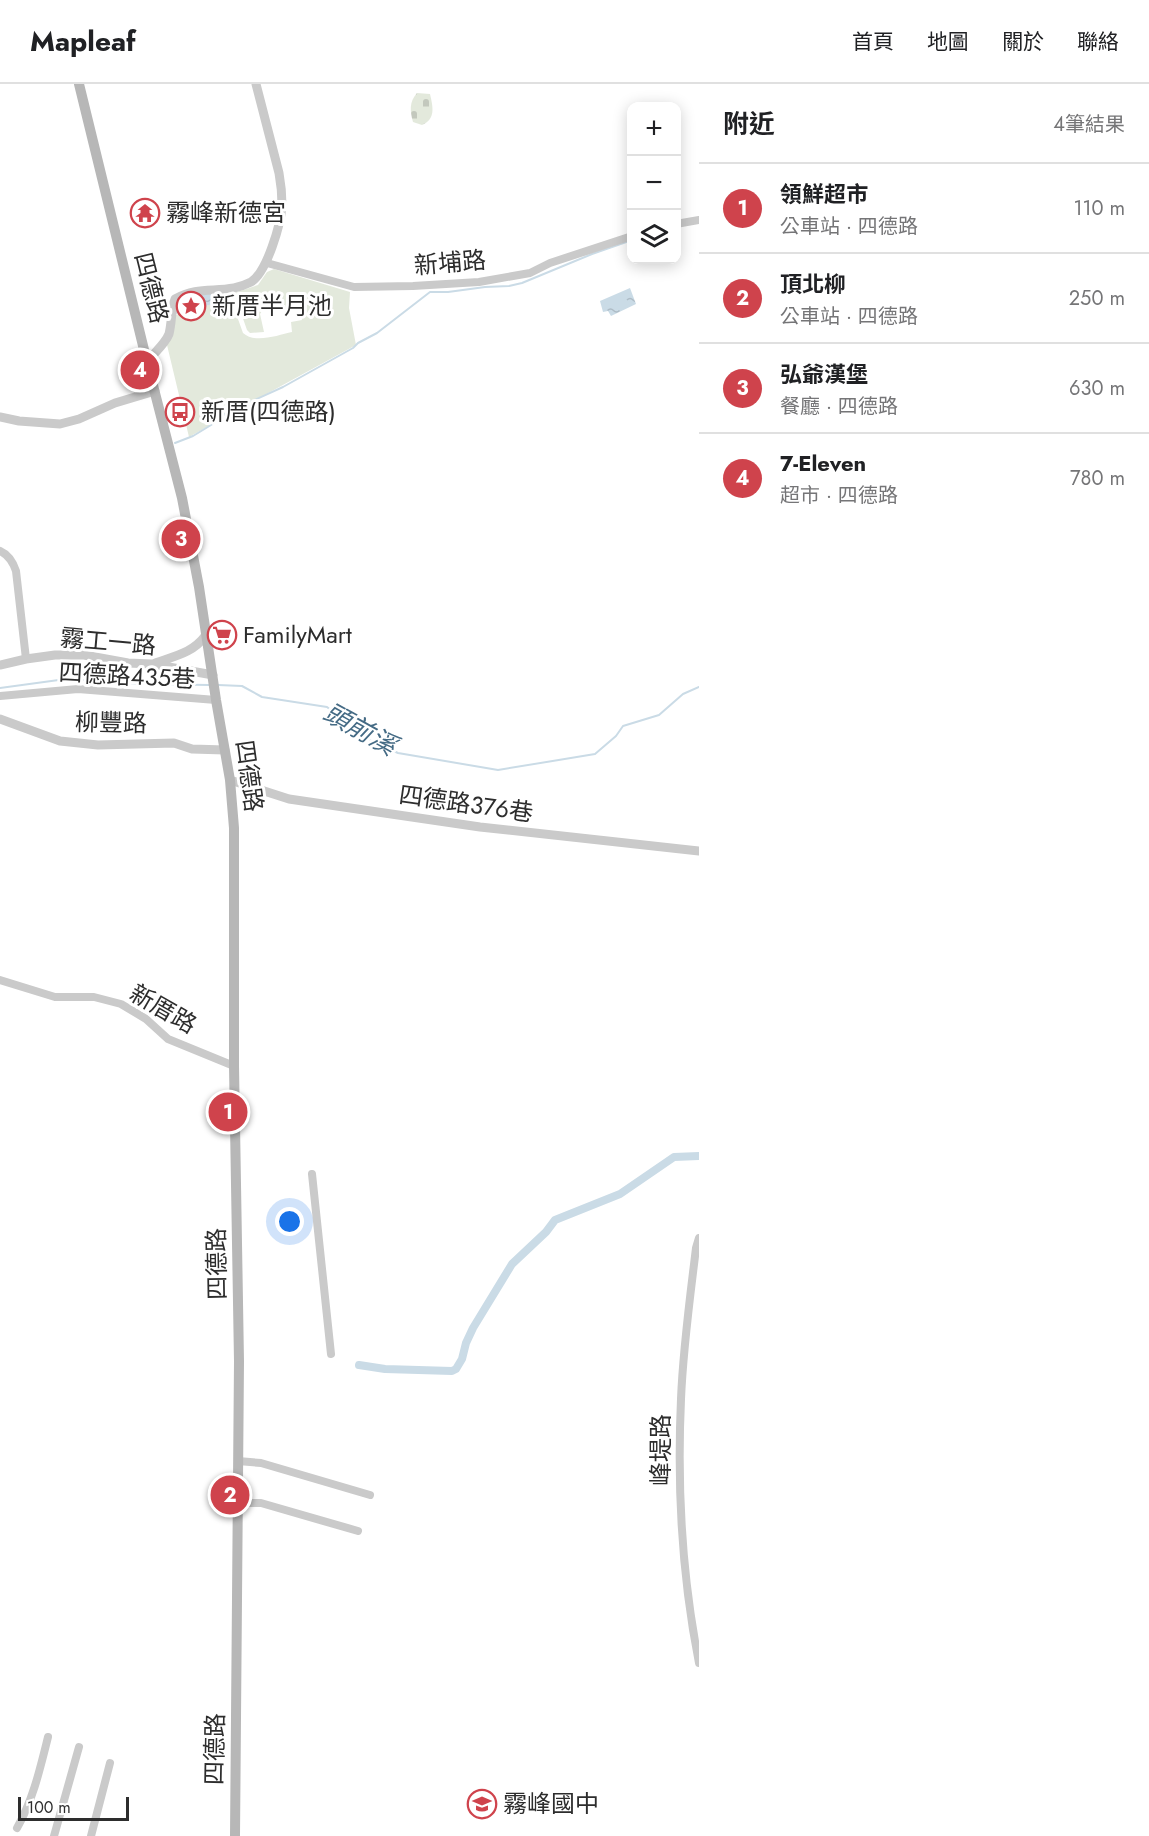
<!DOCTYPE html>
<html lang="zh-TW">
<head>
<meta charset="utf-8">
<style>
	:root { --surface:#fff; --page:#f6f6f6; --text:#202124; --muted:#757577; --line:#e0e0e0; --accent:#cf434c }
	body { margin:0; font-family:Jost,"Noto Sans TC",sans-serif; background:var(--page); color:var(--text) }
	.controls { position:absolute; right:18px; top:18px; display:grid; overflow:hidden; border-radius:12px; box-shadow:0 3px 15px #0003 }
	.controls button { width:54px; height:54px; display:grid; place-items:center; padding:0; border:0; border-bottom:2px solid var(--line); background:var(--surface); color:var(--text); font:30px sans-serif }
	.scale { position:absolute; left:18px; bottom:15px; width:111px; box-sizing:border-box; padding-left:6px; border:3px solid #2d2d2d; border-top:0; font-size:16px; line-height:21px; white-space:nowrap; color:#2d2d2d; -webkit-text-stroke:4px #fff; paint-order:stroke }
	.you { position:absolute; left:290px; top:1138px; width:21px; height:21px; margin:-15px; border:4px solid #fff; border-radius:50%; background:#1a73e8; box-shadow:0 0 0 9px #1a73e833 }
	.badge { display:grid; place-items:center; width:39px; height:39px; border-radius:50%; background:var(--accent); color:#fff; font-size:20px; font-weight:700 }
	.pin { position:absolute; translate:-50% -50%; border:3px solid #fff; box-shadow:0 2px 6px #0006 }
	.list { margin:0; padding:0; list-style:none }
	h2 { display:flex; justify-content:space-between; align-items:center; height:78px; margin:0; padding:0 24px; font-size:26px }
	h2 small { font-size:20px; font-weight:400; color:var(--muted) }
	.list li { display:grid; grid-template-columns:39px 1fr auto; gap:18px; align-items:center; box-sizing:border-box; height:90px; padding:0 24px; border-top:2px solid var(--line) }
	.list b { display:block; font-size:22px; white-space:nowrap }
	.list p { margin:0; font-size:20px; white-space:nowrap; color:var(--muted) }
	.list em { font-size:20px; font-style:normal; color:var(--muted) }
	.icon { flex:none; width:33px; height:33px; fill:none; stroke:currentColor; stroke-width:2; stroke-linecap:round; stroke-linejoin:round }
	.map { position:relative; flex:none; width:699px; height:1752px; overflow:hidden }
	header { display:flex; align-items:center; gap:36px; box-sizing:border-box; height:84px; padding:0 30px; background:var(--surface); border-bottom:2px solid var(--line) }
	header strong { font-size:28px }
	nav { display:flex; gap:33px; margin-inline-start:auto; font-size:21px }
	main { display:flex }
	aside { flex:1; background:var(--surface) }
	.map>svg:first-child { display:block }
</style>
</head>
<body>
<header>
<strong>Mapleaf</strong>
<nav><a>首頁</a><a>地圖</a><a>關於</a><a>聯絡</a></nav>
</header>
<main>
<div class="map">
<svg width="699" height="1752" viewBox="0 0 699 1752">
	<defs>
		<pattern id="cemetery-stones" width="16" height="16" patternUnits="userSpaceOnUse" patternTransform="scale(1.5)"><rect width="16" height="16" fill="#e3e9dc"/><path d="M2 7V4a2 2 0 0 1 4 0v3zM10 15v-3a2 2 0 0 1 4 0v3z" fill="#c3c8bd"/></pattern>
		<pattern id="water-ripples" width="26" height="14" patternUnits="userSpaceOnUse" patternTransform="scale(1.5)"><rect width="26" height="14" fill="#cadbe6"/><path d="M2 4q2-2 4 0t4 0M15 11q2-2 4 0t4 0" fill="none" stroke="#aebcc6"/></pattern>
	</defs>
	<rect width="100%" height="100%" fill="#fff"/>
	<path fill="#e3e9dc" d="M274,185l76,23 -1,16 7,37 -106,58 -25,10 -11,10 -25,14 -22,-92 5,-29 53,-16 -1,-4 5,-2 14,39c12,11 35,2 49,-1l-1,-10 11,-2 -3,-13 -28,5 -3,-4h-4l-4,6 4,18 -14,1 -3,-3 -13,-37 24,-8 9,-13z"/>
	<path fill="url(#cemetery-stones)" d="M417,9l13,1c3,13 6,25 -8,31l-9,-3c-3,-11 -4,-20 4,-29z"/>
	<path fill="url(#water-ripples)" d="M630,204l6,16 -25,12 -3,-5 -5,1 -3,-11z
		M215,208l6,3 3,6 -52,14c3,-19 28,-20 43,-23z"/>
	<g fill="none" stroke-linecap="round" stroke-linejoin="round">
		<path stroke="#cadbe6" stroke-width="2" d="M175,359l18,-7 23,-14 10,-9 57,-26 70,-39 5,-5 19,-10 53,-41h18l37,-5 24,-1 13,-3 70,-29 40,-14
			M218,601l24,1 20,11 65,10 40,32 31,14 100,17 97,-16 21,-18 7,-10 36,-11 24,-21 16,-7
			M0,604l66,-9 78,5 65,1"/>
		<path stroke="#cadbe6" stroke-width="8" d="M359,1281l26,4 67,2 4,-2 6,-10 4,-16 7,-15 39,-64 34,-32 9,-12 65,-26 54,-37 25,-1"/>
		<path stroke="#cacaca" stroke-width="8" d="M676,140l23,-4
			M267,179l87,24 59,-1 66,-4 51,-9 20,-10 82,-27
			M0,467c9,4 13,11 16,20l10,88
			M0,612l78,-7 138,11
			M0,896l55,17h39l27,7 25,15 22,20 66,27
			M312,1090l19,180
			M699,1154l-3,10c-6,50 -13,100 -15,151 -4,88 1,178 18,264
			M238,1377l23,2 109,32
			M238,1419h23l97,28
			M17,1744c16,-28 23,-59 31,-91
			M54,1752l25,-89
			M91,1752l19,-73"/>
		<path stroke="#cacaca" stroke-width="9" d="M147,278c7,-9 18,-18 22,-28 3,-12 2,-24 6,-35 22,-12 37,-7 59,-11 5,-1 13,-4 17,-6 16,-10 30,-58 31,-77 0,-11 -1,-21 -3,-32l-23,-89
			M0,333l19,4 41,3 19,-5 36,-16 40,-12
			M155,579c20,-7 38,-10 51,-28
			M0,581l26,-6 29,-4h29l44,8 24,1 61,11
			M0,635l60,22 38,4 76,-2 18,6 33,1
			M230,696l59,19 191,28 219,24"/>
		<path stroke="#b7b7b7" stroke-width="10" d="M79,0l68,278 35,136 17,89 17,113 14,80 4,48v238l5,295 -4,475"/>
	</g>
	<defs>
		<g id="temple-ring" transform="scale(1.5)"><circle r="9.5" fill="#fff" stroke="#cf434c" stroke-width="1.5"/><path d="M0-6L5-2H3V0L6.5 2.5H4V6H1.5V3h-3V6H-4V2.5H-6.5L-3 0V-2H-5Z" fill="#cf434c"/></g>
		<g id="sight-ring" transform="scale(1.5)"><circle r="9.5" fill="#fff" stroke="#cf434c" stroke-width="1.5"/><path d="M0-6L1.8-2.2L6-1.7L2.9 1.2L3.7 5.4L0 3.3L-3.7 5.4L-2.9 1.2L-6-1.7L-1.8-2.2Z" fill="#cf434c"/></g>
		<g id="bus-ring" transform="scale(1.5)"><circle r="9.5" fill="#fff" stroke="#cf434c" stroke-width="1.5"/><path d="M-5-6H5V4H4V6H2V4H-2V6H-4V4H-5ZM-3.5-4V0h7V-4ZM-3.5 1.2v1.5H-2V1.2ZM2 1.2v1.5H3.5V1.2Z" fill="#cf434c"/></g>
		<g id="supermarket-ring" transform="scale(1.5)"><circle r="9.5" fill="#fff" stroke="#cf434c" stroke-width="1.5"/><path d="M-6-5.5h2.5l.6 2H6L4.5 2H-2.5L-4.4-4H-6ZM-1.5 3.2a1.3 1.3 0 1 0 .1 0ZM3 3.2a1.3 1.3 0 1 0 .1 0Z" fill="#cf434c"/></g>
		<g id="school-ring" transform="scale(1.5)"><circle r="9.5" fill="#fff" stroke="#cf434c" stroke-width="1.5"/><path d="M0-5L7-2L0 1L-7-2ZM-4 1L0 2.5L4 1V4Q0 6-4 4Z" fill="#cf434c"/></g>
	</defs>
	<g fill-rule="evenodd">
		<use href="#temple-ring" x="145" y="129"/>
		<use href="#sight-ring" x="191" y="222"/>
		<use href="#bus-ring" x="180" y="328"/>
		<use href="#supermarket-ring" x="222" y="551"/>
		<use href="#school-ring" x="482" y="1720"/>
	</g>
	<g text-anchor="middle" stroke-width="6" stroke-linejoin="round" paint-order="stroke">
		<g font-size="24" fill="#2d2d2d" stroke="#fff" text-anchor="start">
			<text x="166" y="137">霧峰新德宮</text>
			<text x="212" y="230">新厝半月池</text>
			<text x="201" y="336">新厝(四德路)</text>
			<text x="243" y="559">FamilyMart</text>
			<text x="503" y="1728">霧峰國中</text>
		</g>
		<g font-size="24" fill="#2d2d2d" stroke="#fff">
			<text transform="translate(450 179) rotate(-5)" y="8">新埔路</text>
			<text transform="translate(151 204) rotate(76)" y="8">四德路</text>
			<text transform="translate(108 558) rotate(5)" y="8">霧工一路</text>
			<text transform="translate(127 592) rotate(3)" y="8">四德路435巷</text>
			<text transform="translate(111 639) rotate(1)" y="8">柳豐路</text>
			<text transform="translate(249 692) rotate(82)" y="8">四德路</text>
			<text transform="translate(466 720) rotate(8)" y="8">四德路376巷</text>
			<text transform="translate(163 925) rotate(30)" y="8">新厝路</text>
			<text transform="translate(217 1180) rotate(-91)" y="8">四德路</text>
			<text transform="translate(661 1366) rotate(-90)" y="8">峰堤路</text>
			<text transform="translate(215 1665) rotate(-89)" y="8">四德路</text>
		</g>
		<g font-size="26" font-style="italic" fill="#456b85" stroke="#fff">
			<text transform="translate(360 645) rotate(29)" y="9">頭前溪</text>
		</g>
	</g>
</svg>
<div class="controls">
<button>+</button>
<button>−</button>
<button><svg class="icon" aria-label="layers" viewBox="0 0 24 24"><path d="M12 4l9 5-9 5-9-5zM3 14l9 5 9-5"/></svg></button>
</div>
<div class="scale">100 m</div>
<div class="you"></div>
<div class="pin badge" style="left:228px;top:1028px">1</div>
<div class="pin badge" style="left:230px;top:1411px">2</div>
<div class="pin badge" style="left:181px;top:455px">3</div>
<div class="pin badge" style="left:140px;top:286px">4</div>
</div>
<aside>
<h2>附近<small>4筆結果</small></h2>
<ul class="list">
<li><span class="badge">1</span><div><b>領鮮超市</b><p>公車站 · 四德路</p></div><em>110 m</em></li>
<li><span class="badge">2</span><div><b>頂北柳</b><p>公車站 · 四德路</p></div><em>250 m</em></li>
<li><span class="badge">3</span><div><b>弘爺漢堡</b><p>餐廳 · 四德路</p></div><em>630 m</em></li>
<li><span class="badge">4</span><div><b>7-Eleven</b><p>超市 · 四德路</p></div><em>780 m</em></li>
</ul>
</aside>
</main>
</body>
</html>
